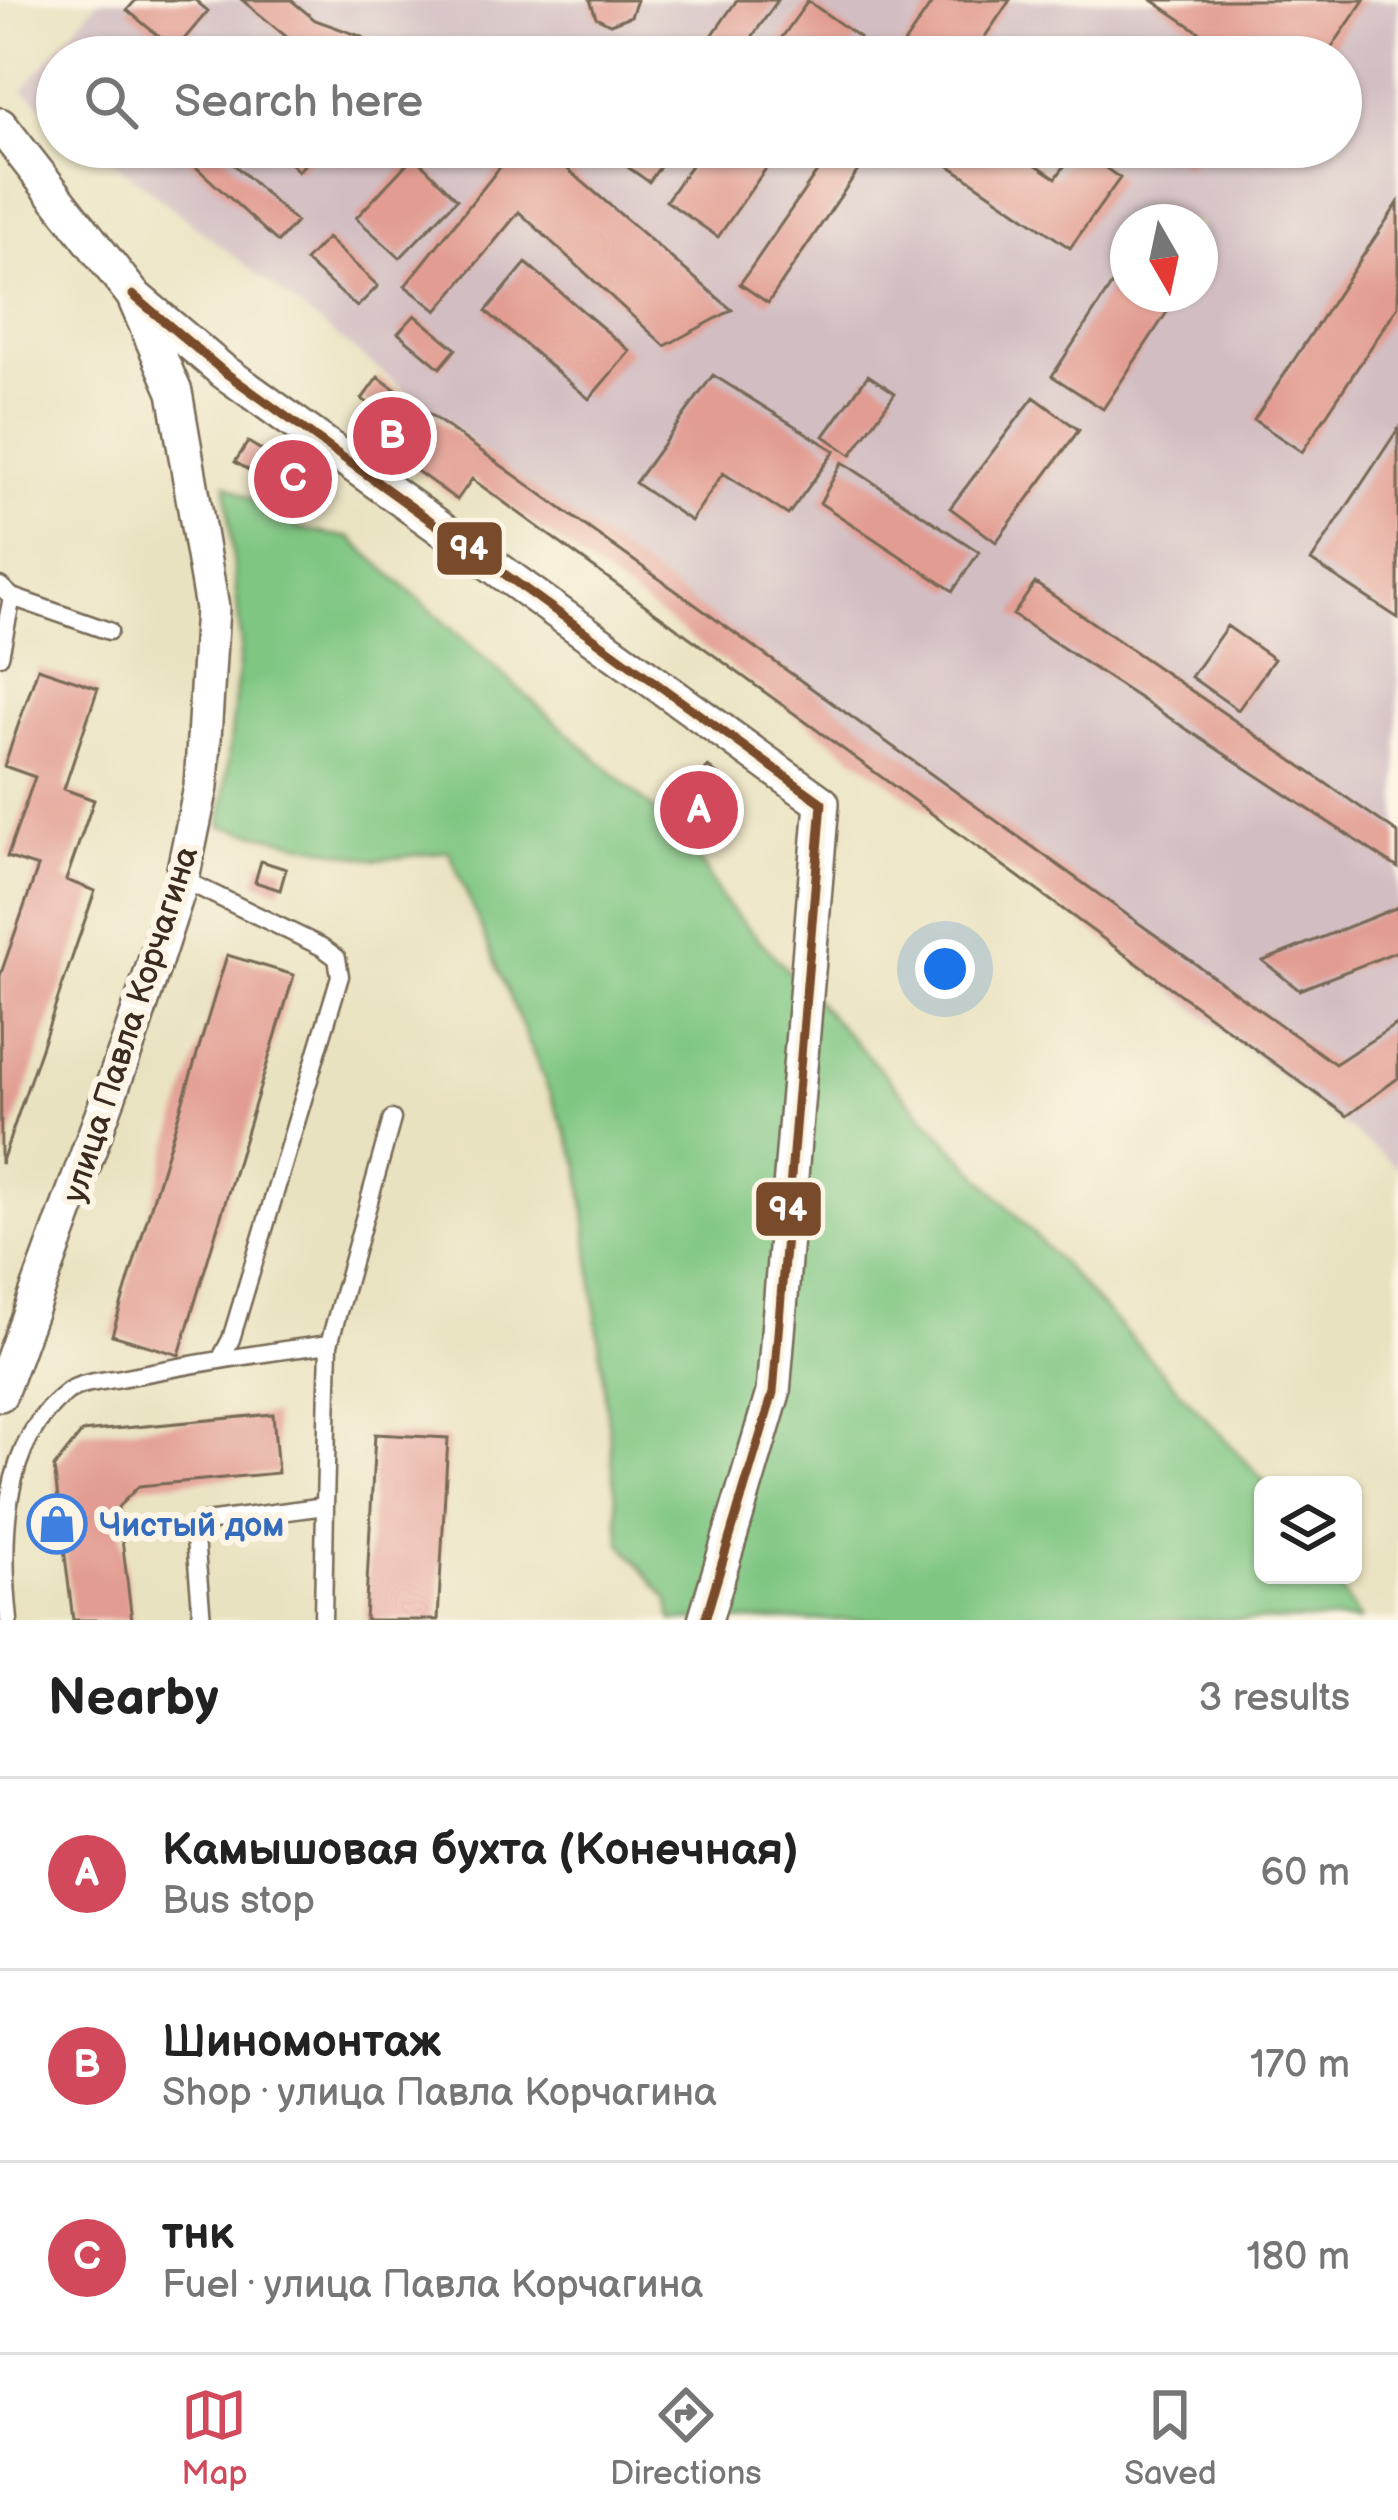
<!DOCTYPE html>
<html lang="en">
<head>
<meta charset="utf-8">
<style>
	:root { --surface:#fff; --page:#f6f6f6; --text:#222; --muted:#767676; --line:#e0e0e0; --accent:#d1495b }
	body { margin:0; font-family:"Balsamiq Sans",sans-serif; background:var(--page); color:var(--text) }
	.controls { position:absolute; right:36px; bottom:36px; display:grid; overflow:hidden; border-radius:18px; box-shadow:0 3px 9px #0004 }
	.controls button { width:108px; height:108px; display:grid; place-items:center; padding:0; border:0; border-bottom:3px solid var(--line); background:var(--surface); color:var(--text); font:60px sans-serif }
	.compass { position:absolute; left:1110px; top:204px; width:108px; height:108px; border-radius:50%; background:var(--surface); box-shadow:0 3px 9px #0004; rotate:171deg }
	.you { position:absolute; left:945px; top:969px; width:42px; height:42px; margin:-30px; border:9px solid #fff; border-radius:50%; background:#1a73e8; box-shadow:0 0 0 18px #1a73e833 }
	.badge { display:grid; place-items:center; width:78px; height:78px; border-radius:50%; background:var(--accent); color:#fff; font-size:39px; font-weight:700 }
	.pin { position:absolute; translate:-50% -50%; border:6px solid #fff; box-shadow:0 3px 12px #0006 }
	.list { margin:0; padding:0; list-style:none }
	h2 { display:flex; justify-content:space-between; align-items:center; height:156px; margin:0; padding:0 48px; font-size:51px }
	h2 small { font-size:39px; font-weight:400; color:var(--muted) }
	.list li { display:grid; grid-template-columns:78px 1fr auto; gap:36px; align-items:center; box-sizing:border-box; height:192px; padding:0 48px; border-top:3px solid var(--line) }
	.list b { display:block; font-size:45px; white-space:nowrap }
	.list p { margin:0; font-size:39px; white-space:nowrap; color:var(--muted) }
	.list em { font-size:39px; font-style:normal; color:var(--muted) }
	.icon { flex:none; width:66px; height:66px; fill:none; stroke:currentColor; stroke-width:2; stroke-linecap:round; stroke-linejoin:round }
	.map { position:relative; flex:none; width:1398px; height:1620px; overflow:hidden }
	.search { position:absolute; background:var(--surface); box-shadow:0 3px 9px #0004; left:36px; right:36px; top:36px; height:132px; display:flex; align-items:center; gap:30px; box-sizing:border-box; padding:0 42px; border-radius:66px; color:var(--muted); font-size:45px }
	.sheet { height:732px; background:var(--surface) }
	nav { display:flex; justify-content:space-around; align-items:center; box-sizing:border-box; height:168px; border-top:3px solid var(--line); background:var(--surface); font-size:33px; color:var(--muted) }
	nav a { display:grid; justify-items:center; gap:6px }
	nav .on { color:var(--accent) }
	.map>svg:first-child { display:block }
</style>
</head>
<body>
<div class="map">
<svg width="1398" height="1620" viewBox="0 0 1398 1620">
	<rect width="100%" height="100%" fill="#fcf5e5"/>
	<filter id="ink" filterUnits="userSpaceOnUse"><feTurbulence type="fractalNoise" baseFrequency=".00833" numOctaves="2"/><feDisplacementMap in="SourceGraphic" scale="24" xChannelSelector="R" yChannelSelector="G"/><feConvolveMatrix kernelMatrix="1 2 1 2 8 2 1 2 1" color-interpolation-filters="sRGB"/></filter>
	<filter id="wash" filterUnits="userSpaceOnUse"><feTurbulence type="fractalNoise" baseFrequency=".004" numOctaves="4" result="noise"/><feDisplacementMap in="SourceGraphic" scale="48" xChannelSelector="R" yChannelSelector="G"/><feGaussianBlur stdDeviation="2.7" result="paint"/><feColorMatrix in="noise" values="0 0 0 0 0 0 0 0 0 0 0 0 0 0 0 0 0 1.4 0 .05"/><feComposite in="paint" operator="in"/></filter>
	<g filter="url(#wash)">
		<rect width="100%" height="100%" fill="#e9e2c0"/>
		<path fill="#d2bec2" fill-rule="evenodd" d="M98,0h1300v1168l-1303,-1021h1246v-90h-1284v60l-34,-27zM1128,222h72v72h-72z"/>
		<path fill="#7ec682" stroke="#5c7850" stroke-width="3" d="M226,484l75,45 49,9 340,304 33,59 545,584h-5v90h68l29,45h-688l-3,-20 -48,-57 -41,-377 -131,-315 -72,9 -156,-34 20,-182z"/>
		<g id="blocks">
			<path fill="#e29c92" d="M136,0h59l13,11 -33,39 -48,-40z
				M242,0h49l24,20 48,17 19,20h-39l-48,-13z
				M590,0h47l-6,16 -21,8 -14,-7z
				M737,0h41l-40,57h-41z
				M934,0h76l-39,57h-76z
				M1152,0h212l-39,57h-89z
				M808,1l51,36 -14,20h-77z
				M99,39l20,18h-36z
				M262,41l14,16h-31z
				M217,43l13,14h-28z
				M174,147h41l81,75 -18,20z
				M275,147h47l-24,24z
				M516,147h26l190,163 -67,36 -146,-134 -82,99 -32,-25z
				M599,147h75l-25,35z
				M704,147h77l-63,90 -52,-36z
				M834,147h40l-106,156 -28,-19z
				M922,147h120l-10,15 24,16 21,-30 43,30 -50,70z
				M1158,147h44l-15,20z
				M414,156l43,43 -57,59 -44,-40z
				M1398,203v103l-96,146 -48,-32z
				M327,238l51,48 -21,21 -52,-46z
				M1128,260v34h51l-76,115 -51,-33z
				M526,263l104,88 -41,48 -103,-88z
				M415,315l41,34 -16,19 -42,-35z
				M713,375l122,76 -47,64 -65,-42 -32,48 -56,-38z
				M868,375l27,18 -44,62 -27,-19z
				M378,377l957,687 63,-41v55l-51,38 -875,-637 -15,21 -57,-41 16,-21 -54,-39z
				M1034,397l45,33 -83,112 -46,-34z
				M1398,429v189l-87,-57z
				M248,442l40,24 -12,20 -41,-24z
				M842,462l137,90 -26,39 -133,-88z
				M1035,583l363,250v35l-385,-253z
				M1227,626l47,33 -36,51 -47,-33z
				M38,668l60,20 -34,101 30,11 -28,80 29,11 -94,273 -1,-188 38,-109 -31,-10 28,-80 -31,-11z
				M708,767l27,22 -45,53 -26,-21z
				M261,861l25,8 -6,21 -25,-8z
				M1398,907v44l-99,39 -36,-29z
				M227,955l67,20 -115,380 -67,-20z
				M273,1414l5,59 -139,13 -21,21 14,113h-59l-19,-153 28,-35z
				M375,1434l73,4 -10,182h-73z"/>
		</g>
	</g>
	<g filter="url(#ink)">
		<use href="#blocks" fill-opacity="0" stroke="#786a57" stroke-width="3"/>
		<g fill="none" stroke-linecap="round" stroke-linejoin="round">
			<g stroke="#786a57" stroke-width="21">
				<path id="service" d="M0,586l12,11 -12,59
					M12,597l97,34
					M182,879l140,68 15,11 3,18 -109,363 -10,19
					M329,1344l63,-225
					M9,1620c-8,-77 -9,-177 59,-229 13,-9 37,-10 53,-13 69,-14 138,-25 208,-34l-4,162
					M202,1620l-8,-92 4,-5 127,-17 -2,114"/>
			</g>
			<g stroke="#786a57" stroke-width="38">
				<path id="minor" d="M0,125l133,170 42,97 37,216 -11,179 -19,92 -52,159 -130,356
					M133,295l90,76 599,432 -49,590 -68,227"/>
			</g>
			<use href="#service" stroke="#fff" stroke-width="16"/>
			<use href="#minor" stroke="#fff" stroke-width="33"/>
			<g stroke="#fcf5e5" stroke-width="18">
				<path id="bus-1" d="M133,295l90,76 599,432 -49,590 -68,227"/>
			</g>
			<use href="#bus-1" stroke="#7a4b2a" stroke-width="9"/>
		</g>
	</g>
	<defs>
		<g id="shop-ring" transform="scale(3)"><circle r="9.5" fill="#fcf5e5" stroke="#3f7fe0" stroke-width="1.5"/><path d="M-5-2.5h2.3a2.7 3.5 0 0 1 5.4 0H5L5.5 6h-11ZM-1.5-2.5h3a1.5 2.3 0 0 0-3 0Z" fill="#3f7fe0"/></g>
	</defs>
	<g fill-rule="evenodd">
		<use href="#shop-ring" x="57" y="1524"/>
	</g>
	<g text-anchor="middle" stroke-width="12" stroke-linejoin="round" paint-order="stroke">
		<g font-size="33" fill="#3b2a1e" stroke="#fcf5e5">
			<text transform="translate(129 1024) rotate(-72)" y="12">улица Павла Корчагина</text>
		</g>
		<g font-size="33" font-weight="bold" fill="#366cbe" stroke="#fcf5e5" text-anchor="start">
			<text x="99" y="1536">Чистый дом</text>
		</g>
	</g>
	<g stroke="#fcf5e5" stroke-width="4.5">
		<rect x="435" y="520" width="69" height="57" rx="12" fill="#7a4b2a"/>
		<rect x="754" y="1180" width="69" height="58" rx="12" fill="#7a4b2a"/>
	</g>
	<g font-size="33" text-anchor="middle" font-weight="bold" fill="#fff">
		<text x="469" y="560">94</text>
		<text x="788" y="1221">94</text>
	</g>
</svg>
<div class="controls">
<button><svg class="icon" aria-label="layers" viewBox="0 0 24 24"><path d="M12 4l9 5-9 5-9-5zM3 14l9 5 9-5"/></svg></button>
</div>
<svg class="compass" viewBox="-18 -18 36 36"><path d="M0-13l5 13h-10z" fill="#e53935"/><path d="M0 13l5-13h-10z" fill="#767676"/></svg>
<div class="you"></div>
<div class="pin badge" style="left:699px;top:810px">A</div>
<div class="pin badge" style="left:392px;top:436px">B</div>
<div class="pin badge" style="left:293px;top:479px">C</div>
<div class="search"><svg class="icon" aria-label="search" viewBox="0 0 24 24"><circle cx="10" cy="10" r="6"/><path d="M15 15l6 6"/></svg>Search here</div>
</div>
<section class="sheet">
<h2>Nearby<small>3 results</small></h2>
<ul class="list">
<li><span class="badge">A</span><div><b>Камышовая бухта (Конечная)</b><p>Bus stop</p></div><em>60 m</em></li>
<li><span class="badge">B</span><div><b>Шиномонтаж</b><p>Shop · улица Павла Корчагина</p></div><em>170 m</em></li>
<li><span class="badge">C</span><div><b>тнк</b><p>Fuel · улица Павла Корчагина</p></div><em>180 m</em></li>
</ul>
</section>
<nav>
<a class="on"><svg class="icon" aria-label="map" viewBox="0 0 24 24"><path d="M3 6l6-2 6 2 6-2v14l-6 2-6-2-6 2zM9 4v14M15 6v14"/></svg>Map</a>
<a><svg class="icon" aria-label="directions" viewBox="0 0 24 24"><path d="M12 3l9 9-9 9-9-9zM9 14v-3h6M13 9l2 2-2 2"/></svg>Directions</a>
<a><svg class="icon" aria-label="saved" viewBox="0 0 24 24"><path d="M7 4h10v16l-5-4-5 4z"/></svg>Saved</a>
</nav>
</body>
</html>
